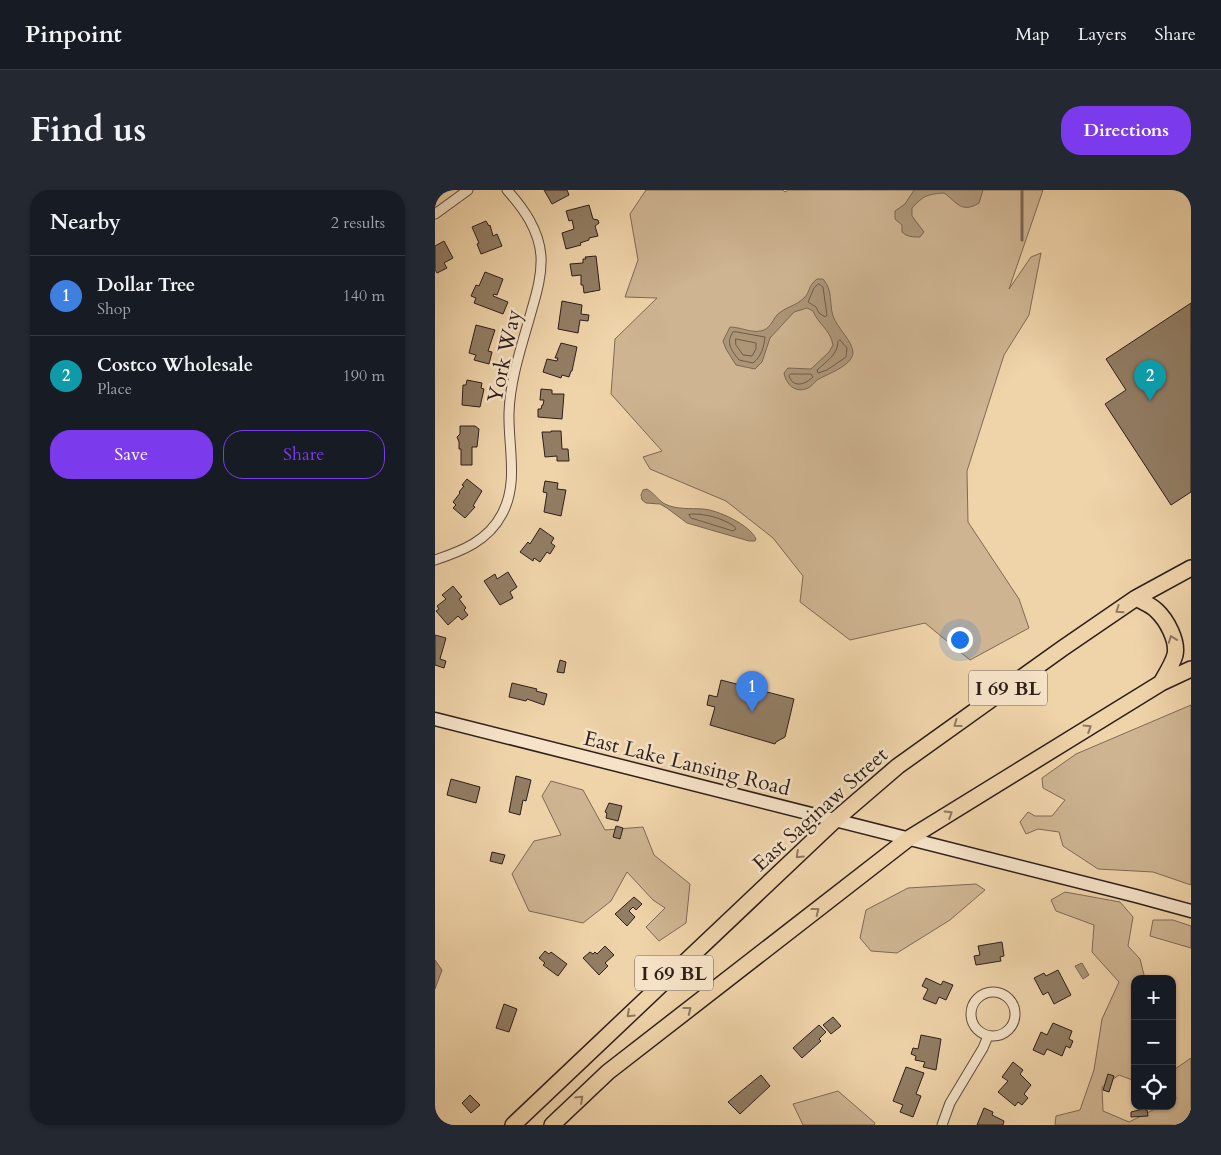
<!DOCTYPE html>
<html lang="en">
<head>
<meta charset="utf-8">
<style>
	:root { --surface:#171b24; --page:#242831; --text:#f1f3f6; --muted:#9ea1a6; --line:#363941; --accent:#7c3aed }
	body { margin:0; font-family:Cardo,serif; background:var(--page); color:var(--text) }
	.controls { position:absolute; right:15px; bottom:15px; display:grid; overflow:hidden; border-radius:10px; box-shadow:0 1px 4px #0004 }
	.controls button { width:45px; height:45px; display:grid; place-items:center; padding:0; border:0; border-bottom:1px solid var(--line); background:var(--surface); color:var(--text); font:25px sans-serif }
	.you { position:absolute; left:524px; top:449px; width:18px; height:18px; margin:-12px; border:4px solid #fff; border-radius:50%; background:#1a73e8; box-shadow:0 0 0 8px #1a73e833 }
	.badge { display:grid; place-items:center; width:32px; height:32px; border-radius:50%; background:var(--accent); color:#fff; font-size:16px; font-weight:700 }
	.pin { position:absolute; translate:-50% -41px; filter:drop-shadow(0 1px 2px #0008) }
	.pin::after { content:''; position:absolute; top:26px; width:18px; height:15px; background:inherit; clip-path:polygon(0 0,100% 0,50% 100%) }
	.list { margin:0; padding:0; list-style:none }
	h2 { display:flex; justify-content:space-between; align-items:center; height:65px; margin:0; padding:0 20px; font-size:21px }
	h2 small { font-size:16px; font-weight:400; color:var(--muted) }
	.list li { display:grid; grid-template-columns:32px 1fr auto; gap:15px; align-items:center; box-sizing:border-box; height:80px; padding:0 20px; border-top:1px solid var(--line) }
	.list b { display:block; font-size:19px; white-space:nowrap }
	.list p { margin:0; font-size:16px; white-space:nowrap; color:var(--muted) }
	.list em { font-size:16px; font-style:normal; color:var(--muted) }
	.actions { display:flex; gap:10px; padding:15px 20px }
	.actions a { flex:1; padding:11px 0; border:1px solid var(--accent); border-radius:20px; text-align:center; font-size:18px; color:var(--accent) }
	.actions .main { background:var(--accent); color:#fff }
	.icon { flex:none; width:28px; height:28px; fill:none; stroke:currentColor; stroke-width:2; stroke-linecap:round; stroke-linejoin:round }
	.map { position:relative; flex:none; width:756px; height:935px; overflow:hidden; border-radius:20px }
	header { display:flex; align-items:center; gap:30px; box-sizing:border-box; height:70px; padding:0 25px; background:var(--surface); border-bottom:1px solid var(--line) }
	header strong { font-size:24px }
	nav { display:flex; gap:28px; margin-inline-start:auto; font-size:18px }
	.intro { display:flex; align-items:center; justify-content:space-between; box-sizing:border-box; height:120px; padding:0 30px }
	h1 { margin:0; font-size:35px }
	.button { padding:12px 22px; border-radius:20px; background:var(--accent); color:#fff; font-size:18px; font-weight:700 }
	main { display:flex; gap:30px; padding:0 30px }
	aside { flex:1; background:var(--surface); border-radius:20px; box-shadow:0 1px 4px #0004 }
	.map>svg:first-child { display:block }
</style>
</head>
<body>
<header>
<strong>Pinpoint</strong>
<nav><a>Map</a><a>Layers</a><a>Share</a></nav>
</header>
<div class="intro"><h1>Find us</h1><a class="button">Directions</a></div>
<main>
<aside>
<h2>Nearby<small>2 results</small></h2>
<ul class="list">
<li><span class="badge" style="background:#3f7fe0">1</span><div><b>Dollar Tree</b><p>Shop</p></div><em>140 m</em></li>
<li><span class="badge" style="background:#0f9aa8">2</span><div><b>Costco Wholesale</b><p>Place</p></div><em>190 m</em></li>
</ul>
<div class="actions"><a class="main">Save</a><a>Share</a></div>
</aside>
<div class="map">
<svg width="756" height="935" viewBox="0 0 756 935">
	<rect width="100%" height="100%" fill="#efd3a9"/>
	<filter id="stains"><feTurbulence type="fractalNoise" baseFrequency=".004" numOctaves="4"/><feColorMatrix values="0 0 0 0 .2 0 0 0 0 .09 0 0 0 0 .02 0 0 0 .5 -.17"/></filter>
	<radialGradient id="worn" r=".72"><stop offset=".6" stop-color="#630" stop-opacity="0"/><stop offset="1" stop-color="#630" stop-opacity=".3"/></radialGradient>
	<path fill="#ceb491" stroke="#7e6a56" d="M211,0h137l2,2 3,-2h255l-34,99 22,-32 10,-4 -12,62 -25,40 -37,116 1,51 51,77 10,29 -59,32 -45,-37 -75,17 -50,-38 3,-26 -30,-38 -47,-37 -76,-32 -7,-12 19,-6 -51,-57 4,-55 42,-41 -32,-1 13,-37 -8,-46z
		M756,515v180l-38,-13 -55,-3 -35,-23 -4,-14 -21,-3 -12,5 -6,-12 8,-10 7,4h17l13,-16 -22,-12 -1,-10 34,-24z
		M116,591l32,9 22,40 38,-3 11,28 36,29 -4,39 -27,18 -13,-14 19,-19 -12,-8 -26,-28 -16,29 -28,22 -54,-12 -17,-37 22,-33 27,-6 -19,-39z
		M541,694l9,6 -35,30 -53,33 -26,-2 -11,-13 6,-28 42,-22z
		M630,702l55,10 13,15 -5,29 12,13 5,20h-10v102l-16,-6 -17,12 1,24 26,11 32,-16h11v-5l4,-2 -4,-28 19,-13v67h-136l1,-9 24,-6 14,-40 8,-51 17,-37 -27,-30 2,-27 -38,-14 -5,-11z
		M718,730h20l18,6v22l-41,-12z
		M403,901l37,32 -1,2h-71l-10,-21z"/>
	<path fill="#ad9678" stroke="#7a6652" d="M479,0h69l-4,13c-18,11 -22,-1 -35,-10 -17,1 -21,3 -32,15v8l12,16 -4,5c-7,0 -13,0 -18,-5v-7l-7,-6v-8l10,-7z
		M382,89h6c10,11 6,23 10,37 4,12 20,25 20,37 -1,13 -26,21 -36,27 -3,3 -5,6 -9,8 -13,6 -22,-4 -24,-15l4,-5 23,1 18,-17 4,-7c-3,-16 -15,-21 -20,-34l-6,-3 -13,4 -24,26 -8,24 -7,7 -19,-4 -10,-16 -3,-8 7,-14c10,0 21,6 31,4 9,-2 11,-10 16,-16 8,-8 19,-9 27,-17 7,-7 3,-11 13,-19z
		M212,299c7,4 12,12 18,15 12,6 26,4 38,5 15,1 47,16 53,30l-1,2h-6l-62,-18 -20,-15 -7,-4 -14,-1 -4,-3 -1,-5 2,-5z
		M0,770l7,10 -7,19z
		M647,773l7,12 -6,4 -8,-13z"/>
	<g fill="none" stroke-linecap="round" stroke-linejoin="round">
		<path stroke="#6e5a49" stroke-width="1" d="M384,94l4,3 4,28 -2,2 -6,-4 -3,-6 -8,-5 6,-14z
			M302,142l28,5c-1,10 -4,20 -12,26l-14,-3c-7,-9 -14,-17 -6,-28z
			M301,149l20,4v6l-4,7 -9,-1 -7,-10z
			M405,150l7,8 -1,9 -19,13 -9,3 -1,-3c9,-8 21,-16 21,-28z
			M356,184h20l2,3c-7,7 -20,12 -24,-1z
			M257,324c16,0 29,4 42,12l2,3 -3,2 -42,-13 -2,-3z"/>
		<path stroke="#7a6652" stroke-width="3" d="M587,0v50"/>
	</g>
	<path fill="#927d64" stroke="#2e1f1a" d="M109,0h23l2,5 -17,9z
		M154,15l4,14 5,1 1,3 -4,3 3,10 -9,2v2l-9,3 1,2 -15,4 -4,-16 12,-4 -2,-9 -3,1 -3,-10z
		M51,31l3,5 1,-1 3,11 4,-2 5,12 -21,8 -4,-10 2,-1 -7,-16z
		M9,51l9,17 -9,5 3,5 -10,5 -2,-3v-24z
		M161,66l4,34 -16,3 -1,-8h-2v-10l-9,1 -2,-12 13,-1v-4h3l-1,-2z
		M50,82l18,7 -6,16 -3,-1 -1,2 15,6 -5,12 -29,-11 2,-5 -5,-2 5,-11 3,1z
		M127,111l20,4 -1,9 8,1 -1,6 -8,-1 -2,13 -20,-4z
		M756,113v189l-20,13 -66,-101 21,-14 -20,-31z
		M41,135l19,5 -7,21 4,1 -3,12 -15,-4 2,-5 -7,-2z
		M126,153l16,4 -5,24h-1l-2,6 -7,-2 -1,3 -18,-6 4,-13 10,2 1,-3h-3z
		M32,190l15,3 -1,5 3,1 -4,18 -18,-2 1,-20h3z
		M106,199l11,1v4h12l-2,25 -24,-2v-8h3l1,-4h1l1,-5h-4z
		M25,236h15l4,3 -2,18h-5v18h-11v-16h-2v-7l-2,-5 3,-3z
		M116,241h10l1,18h6l1,12h-12v-5l-12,1 -3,-25h9z
		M32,289l15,12 -9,15 2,1 -10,11 -12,-10 3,-3 -3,-3 7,-9 -1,-1 5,-6 -2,-1z
		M110,291l13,2 -1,6 9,1 -5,26 -17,-4 3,-19 -4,-1z
		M105,338l14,10 -3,5 4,3 -5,8 -3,-2 -7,10 -6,-4 -1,3 -13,-9 8,-10 2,2z
		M73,382l9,15 -7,5 3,6 -13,7 -16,-24 11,-7 2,5z
		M18,396l9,11 -3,2 7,9 -2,2 4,5 -6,5 -4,-4 -10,9 -12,-14 3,-2 -2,-3 9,-7 -4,-4z
		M0,445l11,3 -6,21 6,2 -2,7 -9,-3z
		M125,470l6,2 -2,11 -7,-1z
		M286,490l73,19 -9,38 -9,5 -1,2 -65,-19 5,-18 -8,-2 2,-10 8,2z
		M77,493l25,6 -1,2 11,3 -3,11 -17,-6 -1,2 -17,-4z
		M81,586l15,4 -5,21 -3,-1 -3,15 -11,-3z
		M16,589l29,8 -4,16 -29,-8z
		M174,613l13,3 -4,15 -12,-3 1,-5 -2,-1z
		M181,636l7,2 -3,11 -7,-2z
		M57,662l13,3 -3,9 -12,-3z
		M199,707l8,7 -6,6 -3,-3 -4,4 6,6 -8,9 -12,-12z
		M567,752l2,14 -4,1 1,4 -25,4 -2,-9 6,-1 -2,-9z
		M170,756l9,9 -9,8 3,3 -9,9 -16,-17 7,-6 3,2 2,-2 2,2z
		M110,761l4,3 2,-2 16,12 -9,12 -15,-11 2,-2 -6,-5z
		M623,780l13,25 -17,9 -6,-12 -5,3 -9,-17 10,-5 2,3z
		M491,788l15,7 2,-4 10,4 -7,15 -7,-3 -3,7 -13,-5 5,-10 -6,-3z
		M69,814l13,5 -8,23 -13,-4z
		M398,827l8,9 -10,8 -8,-9z
		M618,833l19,8 -3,8 4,2 -3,7 -4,-2 -4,10 -15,-7 -3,6 -11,-5 8,-18 6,3z
		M384,835l7,7 -7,7 2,2 -19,17 -9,-10z
		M486,845l20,4 -5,31 -13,-3 2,-5 -10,-2 1,-4 -5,-2 2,-6 5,1z
		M578,872l10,8 -3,4 11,11 -7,9 4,4 -6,7 -4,-3 -3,4 -17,-14 10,-11 -6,-4z
		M471,877l18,6 -8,21 5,2 -8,21 -13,-5 3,-7 -10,-4z
		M673,884l6,2 -5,16 -6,-2z
		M326,885l9,11 -30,28 -12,-12z
		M35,905l10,10 -9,8 -9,-10z
		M549,918l9,4 -1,3 12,6 -1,4h-26z
		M708,919l4,1 1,6 -17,1v-5z"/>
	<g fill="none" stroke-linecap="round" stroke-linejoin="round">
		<g stroke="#5e4c3e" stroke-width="11">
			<path id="street" d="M0,24l33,-24
				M0,370c27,-9 53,-19 67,-46 17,-31 6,-68 7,-101 1,-35 14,-71 23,-104 5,-17 10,-35 9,-53 -2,-26 -17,-47 -34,-66
				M536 824a22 22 0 1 1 44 0a22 22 0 1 1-44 0Z
				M507,935l8,-22 33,-55 5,-12"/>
		</g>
		<g stroke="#2e1f1a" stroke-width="15">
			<path id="secondary" d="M0,529l701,177 55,15"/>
		</g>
		<g stroke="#2e1f1a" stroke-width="18">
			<path id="primary" d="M701,408c7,4 15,7 20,12 11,10 22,31 19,45 -3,10 -9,19 -14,28
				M78,935l321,-304 64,-55 165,-118 73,-50 55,-30
				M117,935l56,-53 300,-233 253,-156 30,-14"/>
		</g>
		<use href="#street" stroke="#f5e2c7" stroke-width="9"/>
		<use href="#secondary" stroke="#f5e2c7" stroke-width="12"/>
		<use href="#primary" stroke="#efd3a9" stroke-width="15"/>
	</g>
	<defs><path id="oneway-chevron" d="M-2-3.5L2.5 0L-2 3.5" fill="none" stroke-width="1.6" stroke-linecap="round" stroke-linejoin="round" transform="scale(1.25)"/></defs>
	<g stroke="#8e7962">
		<use href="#oneway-chevron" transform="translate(684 420) rotate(146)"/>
		<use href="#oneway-chevron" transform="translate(737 449) rotate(-110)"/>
		<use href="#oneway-chevron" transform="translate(522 534) rotate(144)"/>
		<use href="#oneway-chevron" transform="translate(653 538) rotate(-32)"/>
		<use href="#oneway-chevron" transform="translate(514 624) rotate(-32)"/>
		<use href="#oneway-chevron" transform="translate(364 665) rotate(137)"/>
		<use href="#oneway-chevron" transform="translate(381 721) rotate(-38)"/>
		<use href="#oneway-chevron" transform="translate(253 820) rotate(-38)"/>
		<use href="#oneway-chevron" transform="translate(195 824) rotate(137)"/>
		<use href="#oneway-chevron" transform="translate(145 909) rotate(-43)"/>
	</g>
	<g text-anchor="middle" stroke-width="5" stroke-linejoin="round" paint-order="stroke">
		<g fill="#f5e2c7" stroke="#6a5a4e" stroke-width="1">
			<rect x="534" y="480.5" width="78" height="35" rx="4"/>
			<rect x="200" y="765.5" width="78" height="35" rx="4"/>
		</g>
		<g font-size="20" font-weight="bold" fill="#2e1f1a">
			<text x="573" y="505">I 69 BL</text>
			<text x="239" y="790">I 69 BL</text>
		</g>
		<g font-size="21" fill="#2e1f1a" stroke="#f5e2c7">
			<text transform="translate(69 166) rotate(-78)" y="7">York Way</text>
			<text transform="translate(252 573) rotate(14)" y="7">East Lake Lansing Road</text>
			<text transform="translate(385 619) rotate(-42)" y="7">East Saginaw Street</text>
		</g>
	</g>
	<rect width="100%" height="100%" filter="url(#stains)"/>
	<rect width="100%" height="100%" fill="url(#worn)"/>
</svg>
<div class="controls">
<button>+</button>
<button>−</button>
<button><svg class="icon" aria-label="locate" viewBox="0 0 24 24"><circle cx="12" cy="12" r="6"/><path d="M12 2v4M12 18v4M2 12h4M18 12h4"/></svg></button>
</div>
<div class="you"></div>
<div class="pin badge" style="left:317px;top:522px;background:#3f7fe0">1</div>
<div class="pin badge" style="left:715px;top:211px;background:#0f9aa8">2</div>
</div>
</main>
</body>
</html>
